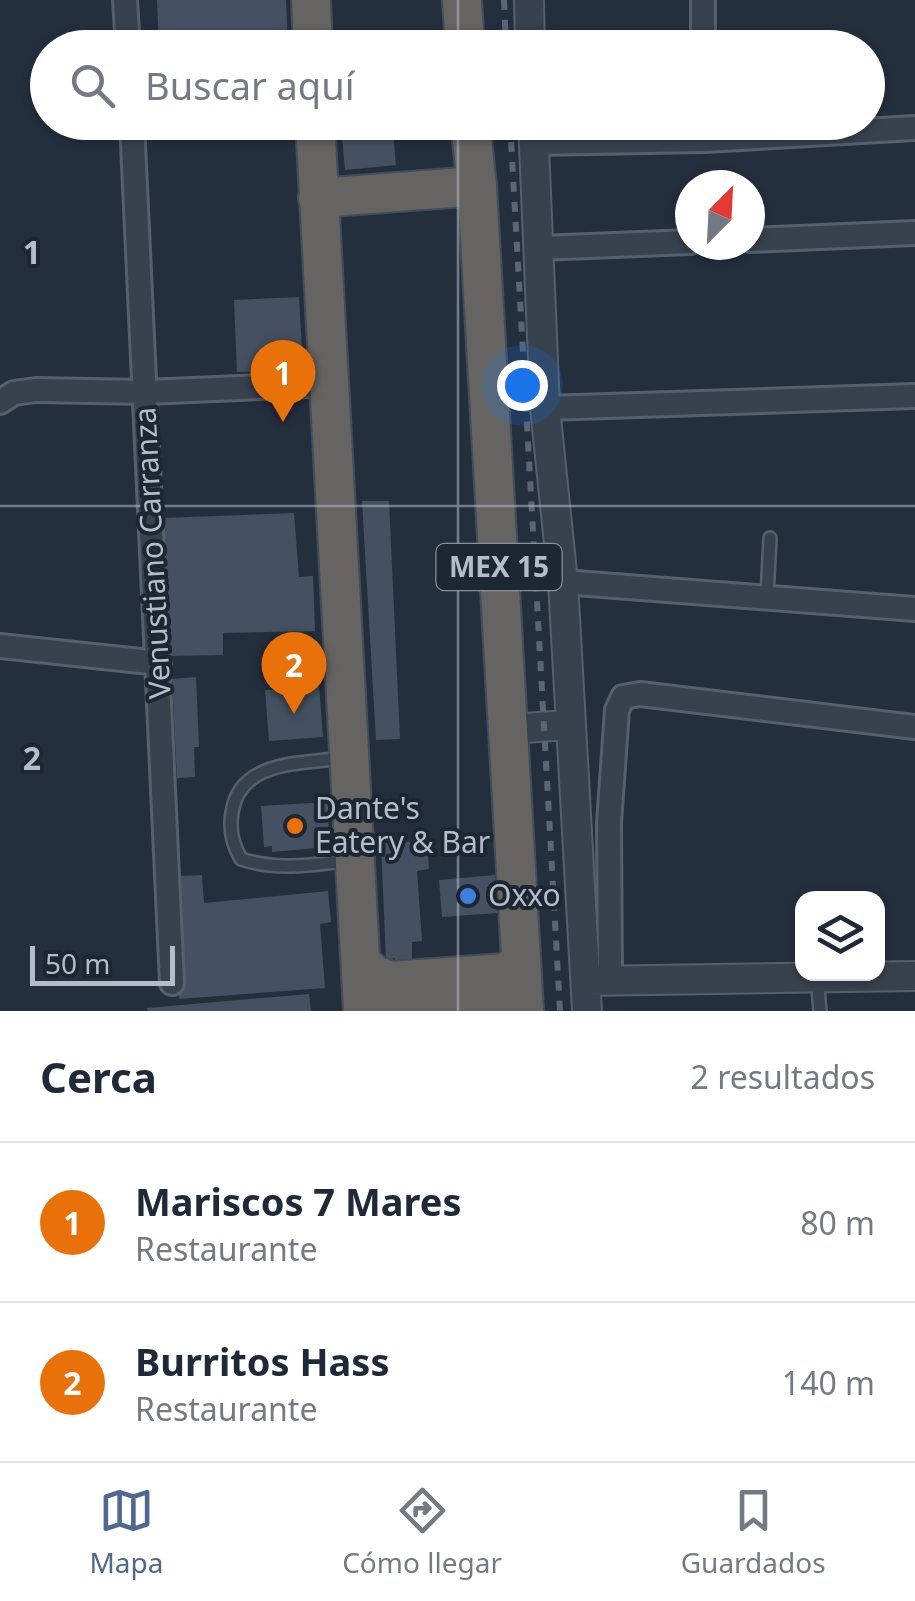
<!DOCTYPE html>
<html lang="es">
<head>
<meta charset="utf-8">
<style>
	:root { --surface:#fff; --page:#f6f6f7; --text:#1f2937; --muted:#747a83; --line:#e0e1e3; --accent:#4f688e }
	body { margin:0; font-family:"Noto Sans",sans-serif; background:var(--page); color:var(--text) }
	.controls { position:absolute; right:30px; bottom:30px; display:grid; overflow:hidden; border-radius:20px; box-shadow:0 2px 8px #0004 }
	.controls button { width:90px; height:90px; display:grid; place-items:center; padding:0; border:0; border-bottom:2px solid var(--line); background:var(--surface); color:var(--text); font:50px sans-serif }
	.compass { position:absolute; left:675px; top:170px; width:90px; height:90px; border-radius:50%; background:var(--surface); box-shadow:0 2px 8px #0004; rotate:24deg }
	.scale { position:absolute; left:30px; bottom:25px; width:145px; box-sizing:border-box; padding-left:10px; border:5px solid #b4bcc9; border-top:0; font-size:28px; line-height:35px; white-space:nowrap; color:#b4bcc9; -webkit-text-stroke:8px #1d2633; paint-order:stroke }
	.you { position:absolute; left:522px; top:385px; width:35px; height:35px; margin:-25px; border:8px solid #fff; border-radius:50%; background:#1a73e8; box-shadow:0 0 0 15px #1a73e833 }
	.badge { display:grid; place-items:center; width:65px; height:65px; border-radius:50%; background:var(--accent); color:#fff; font-size:32px; font-weight:700 }
	.pin { position:absolute; translate:-50% -82px; filter:drop-shadow(0 2px 5px #0008) }
	.pin::after { content:''; position:absolute; top:52px; width:35px; height:30px; background:inherit; clip-path:polygon(0 0,100% 0,50% 100%) }
	.list { margin:0; padding:0; list-style:none }
	h2 { display:flex; justify-content:space-between; align-items:center; height:130px; margin:0; padding:0 40px; font-size:42px }
	h2 small { font-size:32px; font-weight:400; color:var(--muted) }
	.list li { display:grid; grid-template-columns:65px 1fr auto; gap:30px; align-items:center; box-sizing:border-box; height:160px; padding:0 40px; border-top:2px solid var(--line) }
	.list b { display:block; font-size:38px; white-space:nowrap }
	.list p { margin:0; font-size:32px; white-space:nowrap; color:var(--muted) }
	.list em { font-size:32px; font-style:normal; color:var(--muted) }
	.icon { flex:none; width:55px; height:55px; fill:none; stroke:currentColor; stroke-width:2; stroke-linecap:round; stroke-linejoin:round }
	.map { position:relative; flex:none; width:915px; height:1011px; overflow:hidden }
	.search { position:absolute; background:var(--surface); box-shadow:0 2px 8px #0004; left:30px; right:30px; top:30px; height:110px; display:flex; align-items:center; gap:25px; box-sizing:border-box; padding:0 35px; border-radius:55px; color:var(--muted); font-size:38px }
	.sheet { height:450px; background:var(--surface) }
	nav { display:flex; justify-content:space-around; align-items:center; box-sizing:border-box; height:140px; border-top:2px solid var(--line); background:var(--surface); font-size:28px; color:var(--muted) }
	nav a { display:grid; justify-items:center; gap:5px }
	nav .on { color:var(--accent) }
	.map>svg:first-child { display:block }
</style>
</head>
<body>
<div class="map">
<svg width="915" height="1011" viewBox="0 0 915 1011">
	<rect width="100%" height="100%" fill="#242f3e"/>
	<path fill="#455162" d="M157,0h129l2,48h-129z
		M392,122l4,43 -51,5 -4,-45z
		M299,297l4,73 -66,2 -3,-72z
		M362,501h27l11,238 -24,1z
		M294,513l5,64 14,-1 2,55 -92,2v22l-52,1 -8,-138z
		M196,677l3,70h-5l1,30 -18,1 -5,-99z
		M319,686l4,51 -54,4 -4,-51z
		M328,802l1,45 -57,5v-6l-8,1 -3,-41z
		M427,841l2,28 -12,2 5,70 -10,1v26l-17,2v-12l-9,2 -5,-117z
		M202,875l2,28 124,-12 3,31 -11,2 5,64 -146,11 -3,-64 4,-1 -1,-58z
		M495,875l2,38 -55,4 -3,-37z
		M309,994l2,17h-163l-1,-3z"/>
	<g fill="none" stroke-linecap="round" stroke-linejoin="round">
		<g stroke="#565f6c" stroke-width="16">
			<path id="service" d="M767,597l3,-59
				M342,758c-41,6 -103,2 -110,55 -3,16 1,32 9,46 36,12 73,6 111,1
				M817,977l3,34"/>
		</g>
		<g stroke="#565f6c" stroke-width="28">
			<path id="minor" d="M125,0l3,48
				M703,0v48
				M132,122l40,861
				M534,143l171,-3 210,-12
				M750,240l165,-7
				M539,248l151,-6
				M0,402l14,-9 22,-3 110,2 185,-8
				M545,408l370,-12
				M563,582l352,27
				M0,646l159,17
				M610,979l-1,-156 8,-113 6,-13 17,-3 275,33"/>
		</g>
		<g stroke="#565f6c" stroke-width="32">
			<path id="tertiary" d="M529,0l1,48
				M533,122l12,286 18,174 24,429
				M508,729l61,-4
				M586,981l329,-5"/>
		</g>
		<g stroke="#434c59" stroke-width="42">
			<path id="trunk" d="M311,0l2,48
				M462,0l3,48
				M315,122l48,889
				M470,122l7,64 47,825
				M318,198l159,-12
				M362,964l13,11 16,6 114,-8 16,-11
				M379,1011l129,-12 16,7"/>
		</g>
		<use href="#service" stroke="#38414e" stroke-width="11"/>
		<use href="#minor" stroke="#38414e" stroke-width="22"/>
		<use href="#tertiary" stroke="#38414e" stroke-width="28"/>
		<use href="#trunk" stroke="#656462" stroke-width="38"/>
		<path stroke="#5a6575" stroke-width="6" stroke-dasharray="10 10" stroke-linecap="butt" d="M504,0l2,48
			M510,122l50,889"/>
	</g>
	<path fill="none" stroke="#b4bcc9" stroke-width="2.5" stroke-opacity="0.55" d="M458,0v48M458,122v889M0,506h915"/>
	<circle fill="#e8710a" stroke="#1d2633" stroke-width="4" cx="295" cy="826" r="10"/>
	<circle fill="#3f7fe0" stroke="#1d2633" stroke-width="4" cx="468" cy="896" r="10"/>
	<g text-anchor="middle" stroke-width="8" stroke-linejoin="round" paint-order="stroke">
		<rect fill="#1d2633" stroke="#878f9c" stroke-width="2.5" x="436.5" y="544" width="125" height="46" rx="8"/>
		<g font-size="28" font-weight="bold" fill="#b4bcc9">
			<text x="499" y="577">MEX 15</text>
		</g>
		<g font-size="30" fill="#b4bcc9" stroke="#1d2633">
			<text transform="translate(153 553) rotate(-93)" y="10">Venustiano Carranza</text>
		</g>
		<g font-size="30" fill="#b4bcc9" stroke="#1d2633" text-anchor="start">
			<text x="315" y="819">Dante's<tspan x="315" dy="34">Eatery &amp; Bar</tspan></text>
			<text x="488" y="906">Oxxo</text>
		</g>
	</g>
	<g font-size="32" text-anchor="middle" font-weight="bold" fill="#b4bcc9" stroke="#1d2633" stroke-width="8" stroke-linejoin="round" paint-order="stroke">
		<text x="32" y="264">1</text>
		<text x="32" y="770">2</text>
	</g>
</svg>
<div class="controls">
<button><svg class="icon" aria-label="layers" viewBox="0 0 24 24"><path d="M12 4l9 5-9 5-9-5zM3 14l9 5 9-5"/></svg></button>
</div>
<svg class="compass" viewBox="-18 -18 36 36"><path d="M0-13l5 13h-10z" fill="#e53935"/><path d="M0 13l5-13h-10z" fill="#747a83"/></svg>
<div class="scale">50 m</div>
<div class="you"></div>
<div class="pin badge" style="left:283px;top:422px;background:#e8710a">1</div>
<div class="pin badge" style="left:294px;top:714px;background:#e8710a">2</div>
<div class="search"><svg class="icon" aria-label="search" viewBox="0 0 24 24"><circle cx="10" cy="10" r="6"/><path d="M15 15l6 6"/></svg>Buscar aquí</div>
</div>
<section class="sheet">
<h2>Cerca<small>2 resultados</small></h2>
<ul class="list">
<li><span class="badge" style="background:#e8710a">1</span><div><b>Mariscos 7 Mares</b><p>Restaurante</p></div><em>80 m</em></li>
<li><span class="badge" style="background:#e8710a">2</span><div><b>Burritos Hass</b><p>Restaurante</p></div><em>140 m</em></li>
</ul>
</section>
<nav>
<a class="on"><svg class="icon" aria-label="map" viewBox="0 0 24 24"><path d="M3 6l6-2 6 2 6-2v14l-6 2-6-2-6 2zM9 4v14M15 6v14"/></svg>Mapa</a>
<a><svg class="icon" aria-label="directions" viewBox="0 0 24 24"><path d="M12 3l9 9-9 9-9-9zM9 14v-3h6M13 9l2 2-2 2"/></svg>Cómo llegar</a>
<a><svg class="icon" aria-label="saved" viewBox="0 0 24 24"><path d="M7 4h10v16l-5-4-5 4z"/></svg>Guardados</a>
</nav>
</body>
</html>
